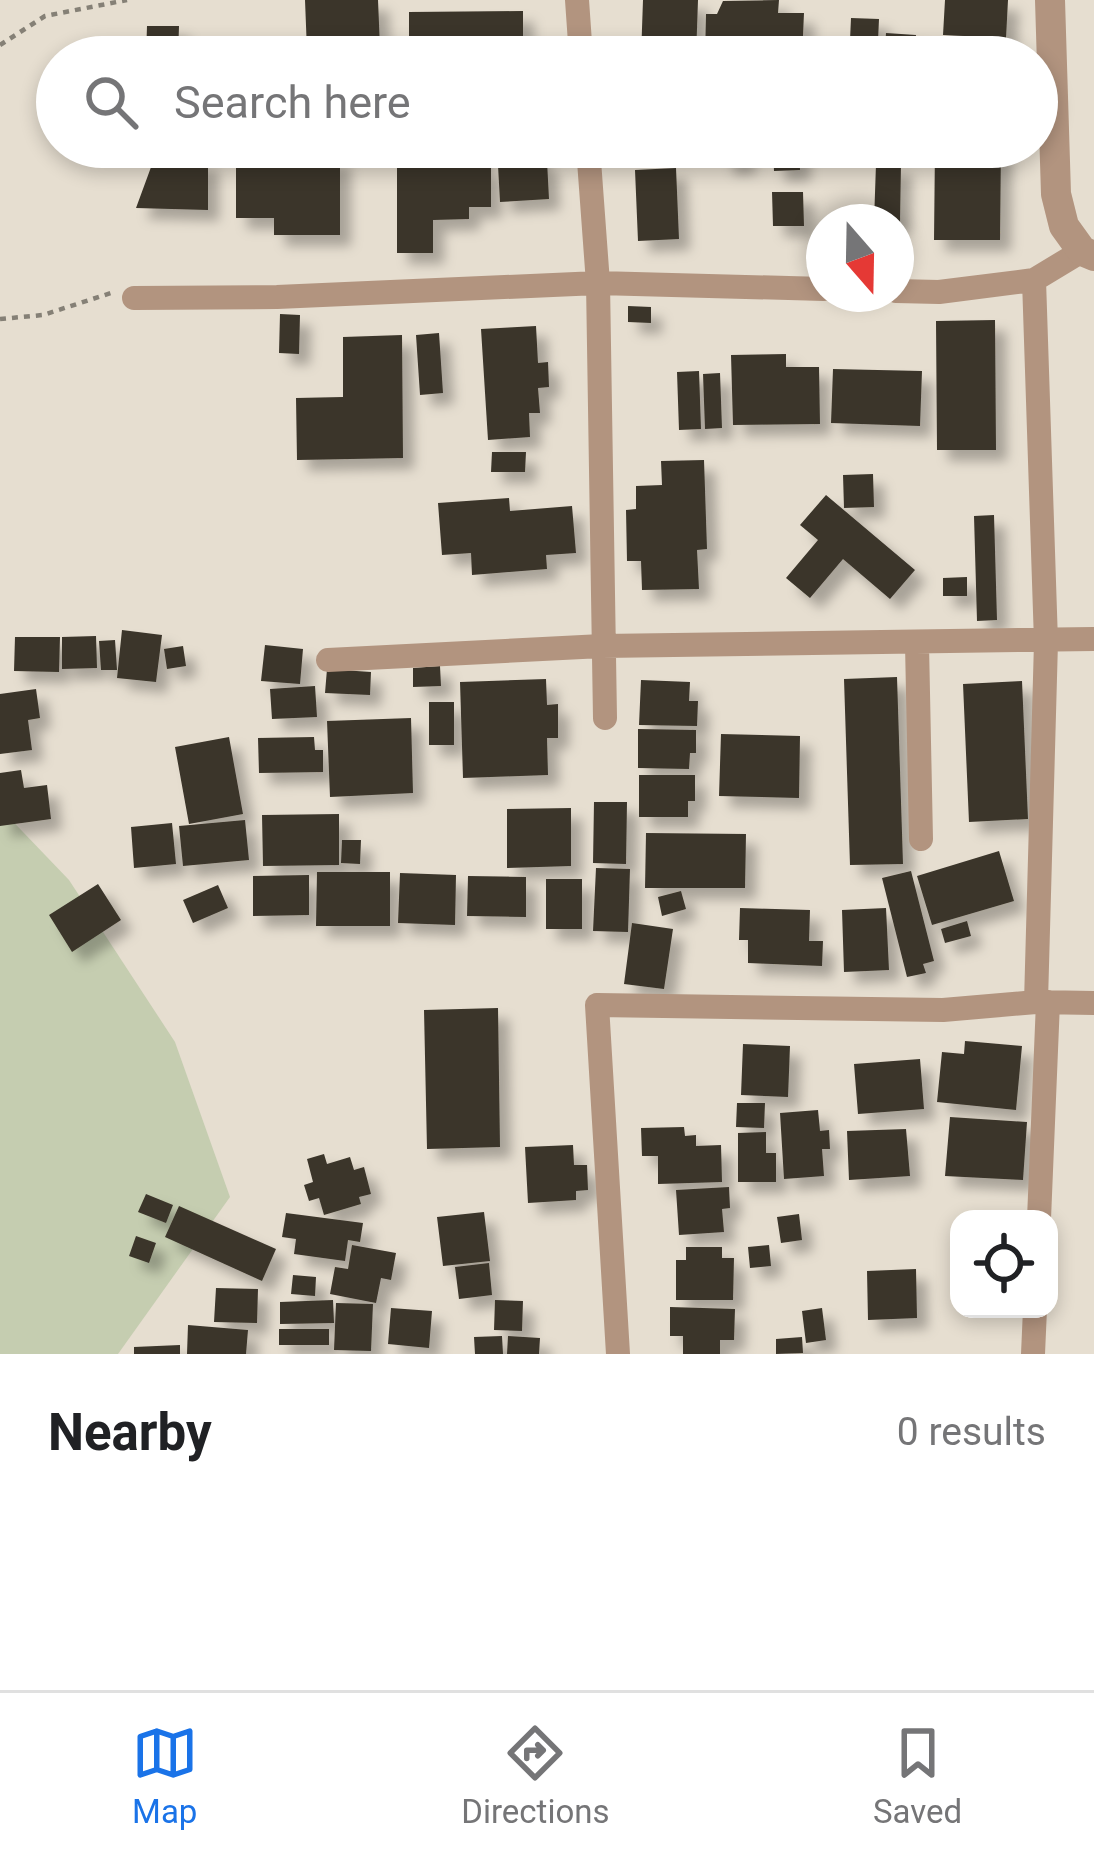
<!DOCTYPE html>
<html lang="en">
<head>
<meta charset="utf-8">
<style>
	:root { --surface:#fff; --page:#f6f6f6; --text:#202124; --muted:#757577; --line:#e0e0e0; --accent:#1a73e8 }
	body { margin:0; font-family:Roboto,sans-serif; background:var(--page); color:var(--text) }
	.controls { position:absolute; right:36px; bottom:36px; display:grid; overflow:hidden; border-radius:24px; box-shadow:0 6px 18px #0003 }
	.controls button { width:108px; height:108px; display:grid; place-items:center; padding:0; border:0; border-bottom:3px solid var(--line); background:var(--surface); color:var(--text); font:60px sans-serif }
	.compass { position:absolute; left:806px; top:204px; width:108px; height:108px; border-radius:50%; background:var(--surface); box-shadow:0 6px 18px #0003; rotate:160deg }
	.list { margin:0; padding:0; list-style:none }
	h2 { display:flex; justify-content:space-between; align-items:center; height:156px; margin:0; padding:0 48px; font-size:51px }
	h2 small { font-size:39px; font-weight:400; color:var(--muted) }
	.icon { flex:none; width:66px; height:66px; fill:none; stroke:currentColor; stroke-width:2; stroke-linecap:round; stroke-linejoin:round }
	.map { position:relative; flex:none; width:1094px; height:1354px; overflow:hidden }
	.search { position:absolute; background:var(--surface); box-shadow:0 6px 18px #0003; left:36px; right:36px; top:36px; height:132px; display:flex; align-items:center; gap:30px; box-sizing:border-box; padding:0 42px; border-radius:66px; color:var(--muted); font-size:45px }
	.sheet { height:336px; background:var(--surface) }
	nav { display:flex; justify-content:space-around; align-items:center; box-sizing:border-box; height:168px; border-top:3px solid var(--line); background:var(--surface); font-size:33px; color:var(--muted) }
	nav a { display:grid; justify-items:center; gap:6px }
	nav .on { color:var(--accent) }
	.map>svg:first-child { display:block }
</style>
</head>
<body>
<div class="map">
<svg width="1094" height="1354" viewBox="0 0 1094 1354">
	<defs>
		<filter id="shadow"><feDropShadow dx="11" dy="11" stdDeviation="6" flood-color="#0004"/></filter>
	</defs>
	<rect width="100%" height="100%" fill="#e6ded0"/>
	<path fill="#c5cdb0" d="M0,808l69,72 106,162 55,155 -112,157h-118z"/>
	<path fill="#3b352a" filter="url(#shadow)" d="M305,0h73l2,48 -73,3z
		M643,0h55l-2,57h-55z
		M779,0l-1,13h26l-2,44h-97l1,-43h11l6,-13z
		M945,0h63l-2,38 -63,-3z
		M523,11v46h-114v-45z
		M851,18l28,1 -1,22 -28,-1z
		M147,26h32l-1,31h-32z
		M886,33l30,2 -2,22h-30z
		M397,147h82v19h12v41h-22v12l-36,1v33h-36z
		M497,147h39l1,14h10l2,38 -49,3z
		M722,147h22l1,16 -22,1z
		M773,147h26l1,23 -26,1z
		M935,147h66l-1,93h-66z
		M288,156h52v79h-66v-17h-38v-51h52z
		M154,159l54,1v50l-72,-2z
		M876,164h25l-1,58h-26z
		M676,168l3,71 -41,2 -3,-71z
		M772,192h31l1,34h-31z
		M628,306l23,1v16l-23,-1z
		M280,314l20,1 -1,39 -20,-1z
		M995,320l1,130h-59l-1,-129z
		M536,326l2,37 10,-1 1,25 -11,1 2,25h-11l1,24 -42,3 -7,-111z
		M439,333l4,60 -23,2 -4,-60z
		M402,335l1,123 -106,2 -1,-62 47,-1v-60z
		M786,354v13h33l1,57 -87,1 -2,-70z
		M833,369l89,2 -2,55 -89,-3z
		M699,371l2,58 -22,1 -2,-58z
		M720,373l2,55 -17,1 -2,-55z
		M492,452h34l-1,20h-34z
		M704,460l3,89 -10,1 2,39 -57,1 -1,-29h-14l-1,-51 10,-1v-23l26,-1 -1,-24z
		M873,474l1,33 -30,1 -1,-33z
		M826,495l89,75 -25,29 -47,-40 -33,39 -24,-20 32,-38 -18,-15z
		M509,498l1,13 62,-5 4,47 -30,2 1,14 -75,6 -1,-22 -29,2 -4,-52z
		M994,515l3,105 -20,1 -3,-105z
		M967,577v19h-24v-18z
		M122,630l40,5 -6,47 -39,-4z
		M96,636l1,32 -35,1v-32z
		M15,637h45l-1,35 -45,-1z
		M115,640l2,30h-16l-2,-29z
		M265,645l38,4 -3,35 -39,-3z
		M183,646l3,20 -19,3 -3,-20z
		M440,666l1,20 -28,1v-19z
		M327,669l44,3 -1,23 -45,-2z
		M897,677l6,187 -53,1 -6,-186z
		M546,679l1,26 11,-1v34h-11l1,37 -85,3 -3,-96z
		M641,680l49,2 -1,19h9l-1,25 -58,-1z
		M1022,681l6,138 -59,3 -6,-138z
		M315,686l2,31 -45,2 -2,-30z
		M36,689l4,29 -12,2 4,30 -32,4v-60z
		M429,702h25v43h-25z
		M411,718l2,75 -83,4 -3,-76z
		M638,729l58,1v23h-6l-1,16 -51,-1z
		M721,734l79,2 -1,62 -80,-2z
		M229,737l14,77 -54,10 -14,-77z
		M314,737l1,13h8v22l-64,1 -1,-35z
		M21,770l3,18 23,-3 4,34 -51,7v-53z
		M639,775h56v26h-7v16h-49z
		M594,802h33l-1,62 -33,-1z
		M571,808v58l-64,2v-59z
		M339,814v51l-76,1 -1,-51z
		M245,820l4,40 -66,6 -4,-40z
		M172,823l4,41 -42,4 -3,-41z
		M646,833l100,1 -1,54h-100z
		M342,840h19l-1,24 -19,-1z
		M999,851l15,50 -82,24 -15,-49z
		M596,868l34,1 -2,63 -35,-1z
		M911,871l23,90 -11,3 3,9 -19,4 -25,-99z
		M317,872h73v54h-74z
		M400,873l56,2 -1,50 -57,-2z
		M309,875v40l-56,1v-40z
		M468,876l58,1v40l-59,-1z
		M546,879h36v50h-36z
		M98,884l23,36 -49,32 -23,-37z
		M218,885l10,23 -35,15 -10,-23z
		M681,891l5,18 -24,7 -4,-19z
		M740,908l70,2 -1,31h14l-1,25 -74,-3v-23h-9z
		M886,908l3,62 -45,2 -2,-62z
		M967,921l4,15 -26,7 -4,-14z
		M632,923l41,6 -9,60 -40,-5z
		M498,1008l2,139 -73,2 -3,-139z
		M965,1041l57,5 -6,64 -79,-8 5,-50 22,2z
		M743,1044l47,2 -2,51 -47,-2z
		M920,1059l4,50 -66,5 -4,-50z
		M737,1103h28l-1,25 -28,-1z
		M818,1110l2,21 9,-1 1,19h-8l2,27 -40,3 -4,-66z
		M950,1117l77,5 -4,58 -78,-4z
		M684,1127l1,9 11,-1v11l25,-1 1,37 -64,2v-28h-16l-1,-28z
		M906,1129l4,47 -61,4 -2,-49z
		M766,1132v21h10v29h-38v-49z
		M573,1145l1,20h13l1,25 -12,1v9l-48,3 -3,-56z
		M324,1154l3,10 23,-7 4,13 10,-3 7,27 -12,3 2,7 -37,11 -5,-17 -10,3 -5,-16 9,-3 -6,-23z
		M729,1187l1,21 -8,1 2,23 -45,3 -3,-45z
		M146,1194l27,11 -7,18 -28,-11z
		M179,1206l97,43 -14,32 -97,-44z
		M484,1212l6,49 -47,5 -6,-49z
		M286,1213l77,10 -3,19 -12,-2 -3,21 -51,-7 2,-15 -14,-2z
		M799,1214l3,26 -21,3 -4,-26z
		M136,1236l20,7 -7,20 -20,-7z
		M352,1245l44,8 -5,27 -10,-2 -5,25 -46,-9 5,-27 13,2z
		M769,1245l2,21 -21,2 -2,-21z
		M686,1247h36v11h12l-1,42h-57v-40h10z
		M489,1263l3,32 -33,4 -4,-32z
		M916,1269l1,49 -49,2 -1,-49z
		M293,1275l23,2 -1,19 -24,-2z
		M216,1288l42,1 -1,34 -43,-1z
		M333,1300l1,23 -54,1v-22z
		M495,1300l28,1 -1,30 -28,-1z
		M336,1303l37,1 -2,47 -37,-1z
		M670,1307l65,2 -1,31h-14v14h-37v-18h-13z
		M391,1308l41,3 -3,37 -41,-4z
		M822,1308l4,32 -20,3 -4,-32z
		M188,1325l60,5 -2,24h-59z
		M279,1329h50v16h-50z
		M502,1336l1,18h-28l-1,-17z
		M508,1336l32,2 -1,16h-32z
		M802,1337l1,16 -27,1v-15z
		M180,1345v9h-46v-7z"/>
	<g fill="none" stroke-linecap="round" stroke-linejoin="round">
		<path stroke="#858076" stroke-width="4.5" stroke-dasharray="6 6" stroke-linecap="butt" d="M0,45l45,-29 82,-16
			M0,319l43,-4 68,-22"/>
		<path stroke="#b2947f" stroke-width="24" d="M577,0l4,57
			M588,147l10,136 7,435
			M1034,280l12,362 -10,360
			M896,291l43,1 95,-12 48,-29
			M134,298l143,-1 321,-14 226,6
			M917,644l4,195
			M328,660l274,-14 492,-7
			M1039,1219l9,-217
			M618,1354l-21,-349 346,5 93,-8 58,1
			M1033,1354l2,-45"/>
		<path stroke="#b2947f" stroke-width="30" d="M1050,0l6,194 8,32 18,25 12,5"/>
	</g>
</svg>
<div class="controls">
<button><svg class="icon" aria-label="locate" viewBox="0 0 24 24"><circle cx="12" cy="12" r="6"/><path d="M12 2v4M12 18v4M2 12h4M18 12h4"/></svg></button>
</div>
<svg class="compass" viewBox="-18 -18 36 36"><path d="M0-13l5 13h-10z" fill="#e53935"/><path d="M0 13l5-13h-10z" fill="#757577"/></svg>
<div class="search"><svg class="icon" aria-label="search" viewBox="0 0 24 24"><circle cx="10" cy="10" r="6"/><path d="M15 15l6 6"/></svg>Search here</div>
</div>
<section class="sheet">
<h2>Nearby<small>0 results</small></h2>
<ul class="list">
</ul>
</section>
<nav>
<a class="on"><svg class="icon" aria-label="map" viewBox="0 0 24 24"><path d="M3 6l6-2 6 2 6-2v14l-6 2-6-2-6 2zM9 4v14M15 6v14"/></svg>Map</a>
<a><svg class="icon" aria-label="directions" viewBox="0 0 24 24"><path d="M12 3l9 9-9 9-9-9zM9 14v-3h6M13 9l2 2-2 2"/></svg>Directions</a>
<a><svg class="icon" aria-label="saved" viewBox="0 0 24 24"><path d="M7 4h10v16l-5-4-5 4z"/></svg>Saved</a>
</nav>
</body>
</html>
